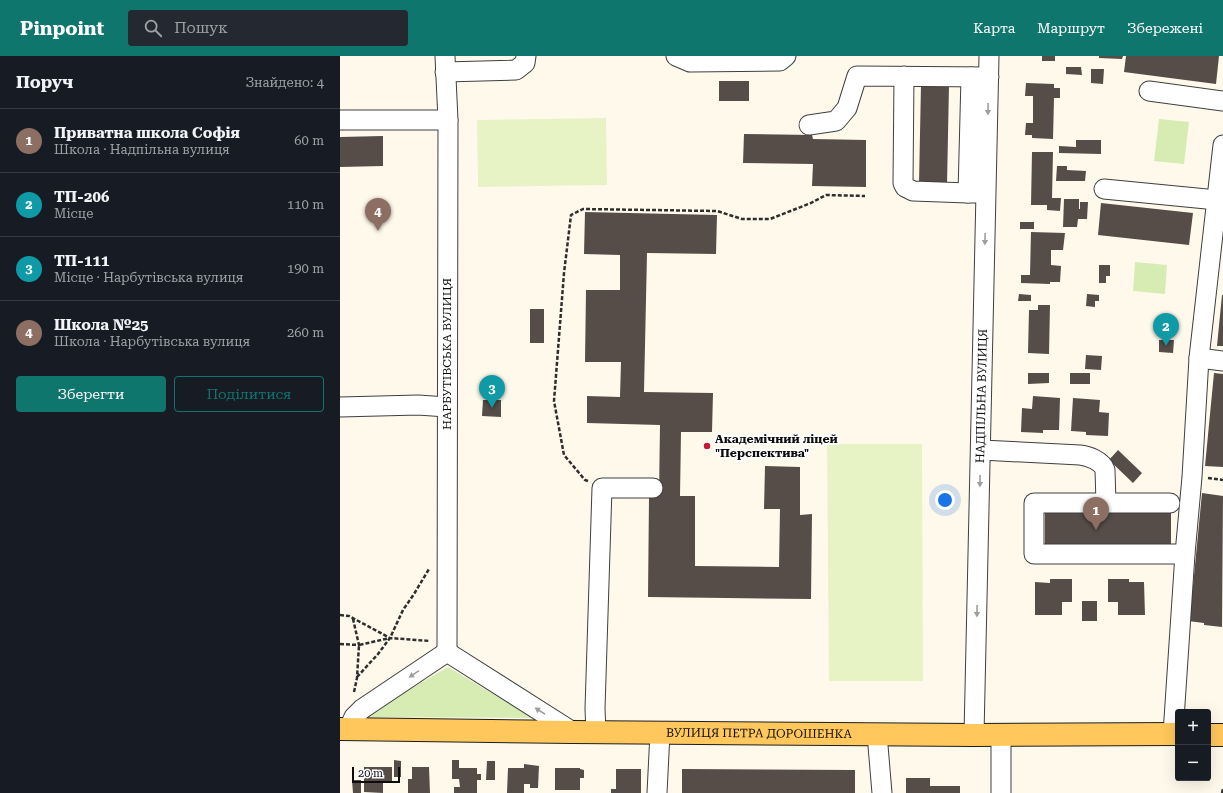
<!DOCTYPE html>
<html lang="uk">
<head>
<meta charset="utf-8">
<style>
	:root { --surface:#171b24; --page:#242831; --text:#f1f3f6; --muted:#9ea1a6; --line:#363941; --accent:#0f766e }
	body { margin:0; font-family:"Roboto Serif",serif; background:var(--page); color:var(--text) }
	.controls { position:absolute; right:12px; bottom:12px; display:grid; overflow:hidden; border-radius:4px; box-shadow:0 4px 16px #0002 }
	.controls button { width:36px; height:36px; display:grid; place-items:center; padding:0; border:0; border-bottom:1px solid var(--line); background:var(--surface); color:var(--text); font:20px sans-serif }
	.scale { position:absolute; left:12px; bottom:10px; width:48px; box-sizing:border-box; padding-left:4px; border:2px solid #0c0c0c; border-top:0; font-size:11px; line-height:14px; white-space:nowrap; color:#0c0c0c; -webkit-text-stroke:3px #fff; paint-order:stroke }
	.you { position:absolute; left:605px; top:444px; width:14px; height:14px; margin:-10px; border:3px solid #fff; border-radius:50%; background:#1a73e8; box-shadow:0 0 0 6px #1a73e833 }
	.badge { display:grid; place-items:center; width:26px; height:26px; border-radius:50%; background:var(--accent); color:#fff; font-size:13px; font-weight:700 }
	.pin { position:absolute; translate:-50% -33px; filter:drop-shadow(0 1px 2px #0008) }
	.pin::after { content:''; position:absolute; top:21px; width:14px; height:12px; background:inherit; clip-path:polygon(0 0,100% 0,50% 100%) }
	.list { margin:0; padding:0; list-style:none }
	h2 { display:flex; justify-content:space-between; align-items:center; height:52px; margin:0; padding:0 16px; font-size:17px }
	h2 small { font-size:13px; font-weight:400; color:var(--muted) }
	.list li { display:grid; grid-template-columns:26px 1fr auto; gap:12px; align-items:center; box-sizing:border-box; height:64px; padding:0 16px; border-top:1px solid var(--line) }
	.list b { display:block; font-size:15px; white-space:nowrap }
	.list p { margin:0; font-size:13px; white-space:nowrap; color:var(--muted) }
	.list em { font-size:13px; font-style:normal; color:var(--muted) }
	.actions { display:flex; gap:8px; padding:12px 16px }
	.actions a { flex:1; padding:9px 0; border:1px solid var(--accent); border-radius:4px; text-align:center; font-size:14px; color:var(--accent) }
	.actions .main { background:var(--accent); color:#fff }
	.icon { flex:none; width:22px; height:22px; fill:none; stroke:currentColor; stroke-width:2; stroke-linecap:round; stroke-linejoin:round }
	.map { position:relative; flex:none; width:883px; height:737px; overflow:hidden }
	header { display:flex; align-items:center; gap:24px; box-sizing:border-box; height:56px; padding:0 20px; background:var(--accent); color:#fff }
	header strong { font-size:19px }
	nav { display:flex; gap:22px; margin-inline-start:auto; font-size:14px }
	.search { width:280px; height:36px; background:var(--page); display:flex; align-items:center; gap:10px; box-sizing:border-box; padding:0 14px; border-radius:4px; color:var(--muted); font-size:15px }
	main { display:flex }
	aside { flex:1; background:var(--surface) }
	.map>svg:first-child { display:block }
</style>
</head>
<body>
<header>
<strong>Pinpoint</strong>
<div class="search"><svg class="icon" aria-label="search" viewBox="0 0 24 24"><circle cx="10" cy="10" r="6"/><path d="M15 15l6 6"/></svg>Пошук</div>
<nav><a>Карта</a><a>Маршрут</a><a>Збережені</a></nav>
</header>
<main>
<aside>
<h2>Поруч<small>Знайдено: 4</small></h2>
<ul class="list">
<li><span class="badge" style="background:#8d6e63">1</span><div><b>Приватна школа Софія</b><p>Школа · Надпільна вулиця</p></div><em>60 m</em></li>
<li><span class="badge" style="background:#0f9aa8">2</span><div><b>ТП-206</b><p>Місце</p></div><em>110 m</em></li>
<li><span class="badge" style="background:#0f9aa8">3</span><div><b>ТП-111</b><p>Місце · Нарбутівська вулиця</p></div><em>190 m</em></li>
<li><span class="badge" style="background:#8d6e63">4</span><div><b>Школа №25</b><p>Школа · Нарбутівська вулиця</p></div><em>260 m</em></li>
</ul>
<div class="actions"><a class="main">Зберегти</a><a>Поділитися</a></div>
</aside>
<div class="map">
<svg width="883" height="737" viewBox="0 0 883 737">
	<rect width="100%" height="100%" fill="#fff9ec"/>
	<path fill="#d6ecb3" d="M819,63l30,3 -5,42 -30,-3z
		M795,206l32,3 -2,29 -32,-3z
		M108,611l85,51 -171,-1z"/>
	<path fill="#e7f3c5" d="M266,62l1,67 -129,2 -1,-67z
		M487,388h95l1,237h-94z"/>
	<path fill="#564c48" d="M702,0h13v5h-13z
		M759,0h24l-1,3 -23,-1z
		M786,0h93l-3,28 -92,-12z
		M726,11h15l1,8 -16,-1z
		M751,13h13l-1,15 -12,-1z
		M379,25h30v20h-30z
		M686,27l28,1v4h6v10h-6l-1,41 -21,-1v-3h-7l1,-12h7v-27h-8z
		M581,28l28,1 -2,100 -28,-1z
		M404,78l68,1 1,4 53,1v47l-54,-1 1,-22 -70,-1z
		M43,80v30l-43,1v-30z
		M736,84h25v14l-42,-1v-7l17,1z
		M692,96h21l-1,46h9l-1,13 -13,-1v-5h-16z
		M717,110h10v4l19,1 -1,10h-29z
		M724,143h15v10h1v-7h8l-1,17h-9l-1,8h-14z
		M761,147l92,10 -4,32 -91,-10z
		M245,156l132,3 -1,39 -69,-1 -3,139 69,1 -1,39h-31l-1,64h15v70l84,1 1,-58h-16l1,-43 35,1v48l12,-1 -1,85 -163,-2 1,-99 10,-3 1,-70 -73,-2v-27l33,1 1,-35h-36l1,-72h34v-35l-36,-1z
		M680,166h14v7h-14z
		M691,176l34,1 -2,17h-12v15l10,1 -1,16h-10v2l-29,-1v-8h9z
		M759,209h11v11h-4v7h-7z
		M679,238l12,1v6h-13z
		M747,238l12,1v6h-4v6l-9,-1z
		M882,239h1v51h-6z
		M698,249h12l-1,49 -21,-1 1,-43h9z
		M190,253h14v34h-14z
		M819,284h15l-1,13 -14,-1z
		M746,299l16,1 -1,14 -16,-1z
		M688,317h21v10l-21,1z
		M730,317h20v11h-20z
		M874,317l9,1v93l-18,-1z
		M693,340l27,2 -1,32h-16v3l-22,-1 1,-24 10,1z
		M733,342l27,2 -1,12 10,1 -1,23 -22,-1v-3l-15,-1z
		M143,344h18v17l-19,-1z
		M778,394l24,23 -9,10 -24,-23z
		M862,437l21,3 -1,131 -18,-2v-2l-16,-2v-35h5z
		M705,457h126v31h-126z
		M710,523h22v23h-10v13h-27v-33l15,1z
		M768,523h21v3h15l1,33h-27v-13h-10z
		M742,545h15v20h-15z
		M54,704l7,1v16h-7z
		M112,704h7v8h18v6h4v6h-4v13h-23v-6h6l-1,-8h-7z
		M147,705h8v19h-9z
		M184,708l15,2 -1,22h-8v-4h-6v9h-17l1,-25h16z
		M24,711h28v15h-9v11l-19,-1z
		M72,711h17l1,26h-22v-14h4z
		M215,712h25v1l4,1v8h-4v12h-25z
		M276,713h25v24h-30v-4h5z
		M342,713l173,1v23h-173z
		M566,722h24v8h30v7h-54z
		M12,724h9v13h-8z"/>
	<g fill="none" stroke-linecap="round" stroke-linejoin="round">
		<g stroke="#3f3f3f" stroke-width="21">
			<g id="minor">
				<path d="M105,0l3,64 -1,532"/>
				<path d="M336,0l14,6 90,-1 6,-5"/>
				<path d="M105,16l71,-2 9,-7 1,-7"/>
				<path d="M564,20l-1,107 2,4 8,4 55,2"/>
				<path d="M631,21l-3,116h12"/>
				<path d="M809,35l74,10"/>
				<path d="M0,64h108"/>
				<path d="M469,69l27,-4 11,-13 10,-32 132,1"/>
				<path d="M764,133l113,11"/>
				<path d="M859,302l24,3"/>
				<path d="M0,351l78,-2 29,2"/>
				<path d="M641,394l99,5c9,1 22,6 25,15l1,33"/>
				<path d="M830,447h-136v51h151"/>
				<path d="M107,596l126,80"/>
				<path d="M9,672l5,-11 8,-8 85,-57"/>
				<path d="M256,676l-1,-23 7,-221h51"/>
				<path d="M537,678l5,59"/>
				<path d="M661,678v59"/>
				<path d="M833,678l12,-180 7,-77 7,-119 24,-213"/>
				<path id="s1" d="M634,679l15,-679"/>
				<path d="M317,737l3,-60"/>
			</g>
		</g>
		<g stroke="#1d1d1d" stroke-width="24">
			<g id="major">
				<path id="s2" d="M0,673l233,3 401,3 204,-1"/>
				<path d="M868,679h15"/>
			</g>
		</g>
		<path stroke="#2e2e2e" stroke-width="2.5" stroke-dasharray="4 2" stroke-linecap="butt" d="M868,422l15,2
			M248,425l-3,-1 -21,-25 -10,-54 10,-128 7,-58 12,-6 134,2 25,8h28l41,-16 15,-8 39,1
			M0,559l9,1 41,22 40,3
			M0,588l19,1 -6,-26
			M17,621l21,-23 12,-16 13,-28 11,-16 15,-25
			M14,636l3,-14 2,-33 31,-7
			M882,737l1,-4"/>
		<use href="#minor" stroke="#fff" stroke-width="19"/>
		<use href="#major" stroke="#ffc75c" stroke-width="22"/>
	</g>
	<defs><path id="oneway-solid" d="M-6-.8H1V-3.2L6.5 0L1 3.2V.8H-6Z"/></defs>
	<g fill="#9e9e9e">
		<use href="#oneway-solid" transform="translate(648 53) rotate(91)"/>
		<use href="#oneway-solid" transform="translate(645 183) rotate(91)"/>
		<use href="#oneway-solid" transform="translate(640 425) rotate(91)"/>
		<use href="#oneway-solid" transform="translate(637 555) rotate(91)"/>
		<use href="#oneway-solid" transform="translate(74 618) rotate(146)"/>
		<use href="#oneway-solid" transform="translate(200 655) rotate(-148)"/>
	</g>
	<circle fill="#c61b34" stroke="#fff" stroke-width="1.5" cx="367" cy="390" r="4"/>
	<g text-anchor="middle" stroke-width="4" stroke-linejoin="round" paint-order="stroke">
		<g font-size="12" fill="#0c0c0c" stroke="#fff">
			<text transform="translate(107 298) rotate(-90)" y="4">НАРБУТІВСЬКА ВУЛИЦЯ</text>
			<text dy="4" stroke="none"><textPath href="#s1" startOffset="339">НАДПІЛЬНА ВУЛИЦЯ</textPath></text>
			<text dy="4" stroke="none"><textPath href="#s2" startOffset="419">ВУЛИЦЯ ПЕТРА ДОРОШЕНКА</textPath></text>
		</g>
		<g font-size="12" font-weight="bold" fill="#0c0c0c" stroke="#fff" text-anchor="start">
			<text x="375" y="387">Академічний ліцей<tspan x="375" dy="14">"Перспектива"</tspan></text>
		</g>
	</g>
</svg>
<div class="controls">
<button>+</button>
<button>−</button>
</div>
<div class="scale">20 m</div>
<div class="you"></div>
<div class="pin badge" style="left:756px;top:474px;background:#8d6e63">1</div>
<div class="pin badge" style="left:826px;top:290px;background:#0f9aa8">2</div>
<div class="pin badge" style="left:152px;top:352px;background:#0f9aa8">3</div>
<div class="pin badge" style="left:38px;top:175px;background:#8d6e63">4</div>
</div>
</main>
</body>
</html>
